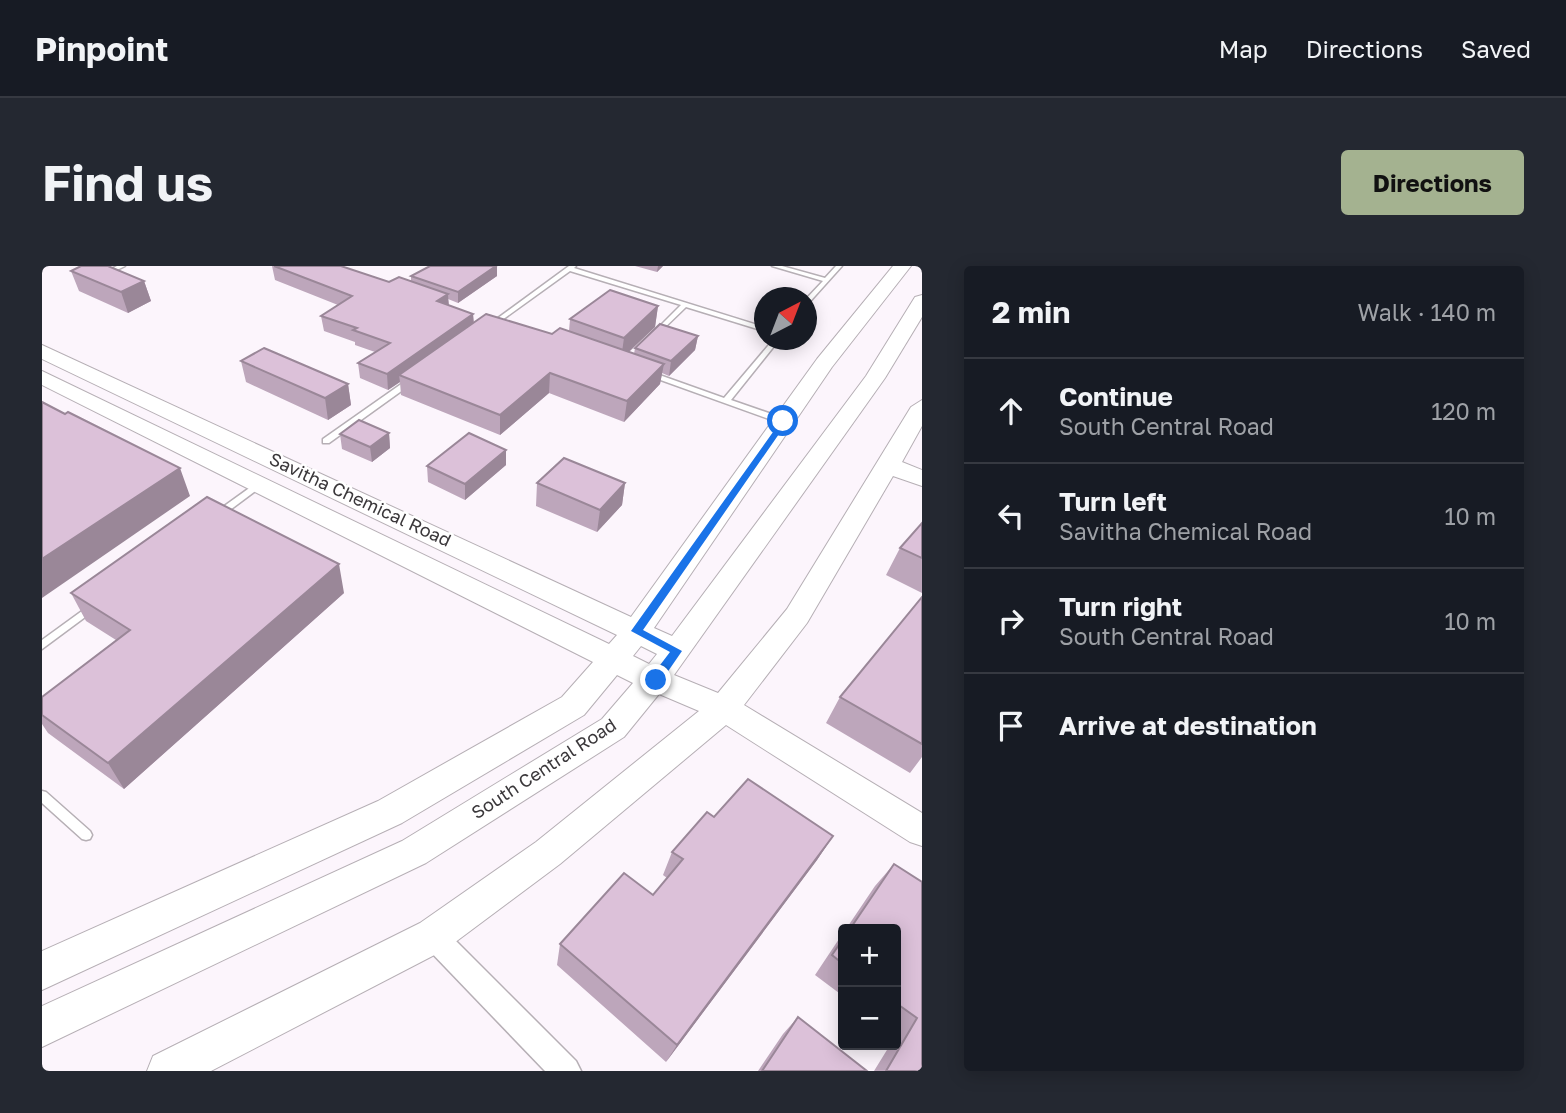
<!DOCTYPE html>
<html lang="en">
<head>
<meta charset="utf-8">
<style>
	:root { --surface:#171b24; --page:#242831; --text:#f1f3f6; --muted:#9ea1a6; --line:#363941; --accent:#a4b290 }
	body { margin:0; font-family:"Golos Text",sans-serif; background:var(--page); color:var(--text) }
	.controls { position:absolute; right:21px; bottom:21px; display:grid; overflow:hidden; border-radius:7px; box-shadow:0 4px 18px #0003 }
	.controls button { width:63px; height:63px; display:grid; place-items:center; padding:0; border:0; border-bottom:2px solid var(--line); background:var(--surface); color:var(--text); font:35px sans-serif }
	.compass { position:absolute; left:712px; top:21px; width:63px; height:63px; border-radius:50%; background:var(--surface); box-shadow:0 4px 18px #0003; rotate:42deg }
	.stop { position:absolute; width:21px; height:21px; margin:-16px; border:5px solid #1a73e8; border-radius:50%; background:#fff }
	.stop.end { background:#1a73e8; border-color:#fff; box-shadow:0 2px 7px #0008 }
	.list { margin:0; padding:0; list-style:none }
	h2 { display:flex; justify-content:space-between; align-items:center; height:91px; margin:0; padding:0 28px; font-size:30px }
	h2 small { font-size:23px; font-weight:400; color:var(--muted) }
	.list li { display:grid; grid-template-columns:46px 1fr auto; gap:21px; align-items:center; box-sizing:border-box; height:105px; padding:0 28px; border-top:2px solid var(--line) }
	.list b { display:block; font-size:26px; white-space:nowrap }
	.list p { margin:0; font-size:23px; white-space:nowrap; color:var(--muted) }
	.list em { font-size:23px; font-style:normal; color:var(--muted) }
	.icon { flex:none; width:38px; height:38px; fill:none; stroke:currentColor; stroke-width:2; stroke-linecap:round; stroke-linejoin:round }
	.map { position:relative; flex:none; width:880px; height:805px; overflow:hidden; border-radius:7px }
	header { display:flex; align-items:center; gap:42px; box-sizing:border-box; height:98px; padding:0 35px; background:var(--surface); border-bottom:2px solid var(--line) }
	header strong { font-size:33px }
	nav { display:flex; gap:38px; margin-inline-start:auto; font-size:24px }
	.intro { display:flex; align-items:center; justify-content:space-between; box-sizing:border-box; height:168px; padding:0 42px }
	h1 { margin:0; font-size:49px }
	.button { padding:18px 32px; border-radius:7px; background:var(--accent); color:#111; font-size:24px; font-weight:700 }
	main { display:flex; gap:42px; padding:0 42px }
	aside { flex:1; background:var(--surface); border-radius:7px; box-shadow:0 4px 18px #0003 }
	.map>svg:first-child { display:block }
</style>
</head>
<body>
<header>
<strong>Pinpoint</strong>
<nav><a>Map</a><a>Directions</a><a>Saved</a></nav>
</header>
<div class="intro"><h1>Find us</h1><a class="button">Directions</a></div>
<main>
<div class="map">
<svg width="880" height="805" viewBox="0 0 880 805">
	<rect width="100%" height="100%" fill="#fcf5fc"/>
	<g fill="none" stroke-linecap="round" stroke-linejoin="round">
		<g stroke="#b6afb5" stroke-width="3">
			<path id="lane" d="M75,0h8l-18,9 -5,-1z
				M527,0h7l-2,2 190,59v4l-78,-24 -29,28h-4v-2l28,-28 -111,-34 -79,57h-4v-2z
				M730,0h10l43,12 11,-12h6l-36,40v-7l17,-18z
				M731,74h6l-48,60 55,19v4h-6l-136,-49 7,-2 73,26z
				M365,114l7,2 -85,61h-6v-4z
				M217,215l4,3 -1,2 -40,30h-6v-4z
				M51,337l3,2 2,2 -2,2 -54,40v-9z
				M0,525l4,1 44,39 2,4 -2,4 -4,1 -4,-1 -40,-36z"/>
		</g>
		<g stroke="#b6afb5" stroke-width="3">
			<path id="street" d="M391,657l9,4 134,134 5,10h-36l-121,-126 -4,-9 4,-9z"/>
		</g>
		<g stroke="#b6afb5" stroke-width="2">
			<path id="secondary" d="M851,0h18l-79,101 -178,261 18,8 194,-260 49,-79 7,-2v22l-37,61 -211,297 44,18 69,-84 124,-202 11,-7v26l-20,36 20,8v16l-29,-10 -86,147 -63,82 178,108v33l-12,-4 -184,-117 -166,139 -114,85 -235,122h-64l6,-15 267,-133 116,-81 163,-131 -40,-17 -35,43 -198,126 -384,184v-41l360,-165 200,-122 31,-36 -16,-8 -33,40 -182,108 -360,167v-39l336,-150 184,-104 31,-35 -551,-277v-14l567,273 8,-9 -575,-276v-14l589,272 186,-258zM599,380l16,8 -8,10 -16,-8z"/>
		</g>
		<use href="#lane" fill="#fff" fill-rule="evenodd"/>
		<use href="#street" fill="#fff" fill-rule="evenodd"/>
		<use href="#secondary" fill="#fff" fill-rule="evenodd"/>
	</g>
	<path fill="#bda6bb" d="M230,0l117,16 22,-1v-5h86l-39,27 -10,-4 1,6 24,9 1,9 78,11 17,-3 1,-12 88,-13 -3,21 -26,25 5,2 1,-6 63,-12 -3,14 -26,26 -7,-3 -2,11 -36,38 -75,-29 -49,42 -99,-40 -1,-13 -12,8 -28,-12 -2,-15 17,-11 -20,-7v-3l-31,-11 -3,-15 17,-11 -63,-25z
		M593,0h28l-6,6z
		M29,5l73,10 7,20 -23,12 -49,-22z
		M199,95l107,23 3,21 -23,15 -82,-38z
		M347,167l1,15 -18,14 -30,-13 -2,-15z
		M464,184v15l-41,35 -37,-18 -1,-16z
		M495,217h88l-3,22 -25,27 -61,-26z
		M880,257v70l-36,-18 14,-27z
		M29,327h273l-220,196 -76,-56 -6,-9v-27l74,-57 -30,-19z
		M880,331v160l-12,16 -84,-50 14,-26z
		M672,551l119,19 -16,24 -151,202 -109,-97 3,-21 93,-49 14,-17 -4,-3 9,-23z
		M852,598l28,18v189h-48l16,-26h6v-116h-50l29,-43z
		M801,667v63l-28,-21z
		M756,751l69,54h-109l25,-37z"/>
	<path fill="#9a8798" d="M454,0h1v10l-39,27v-11z
		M616,0h5l-6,6z
		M102,15l7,20 -23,12 -7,-21z
		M406,28l1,15 -12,-8z
		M616,40l-3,21 -34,32 3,-21z
		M431,48l1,15 -75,46 1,7 -12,8 -1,-16z
		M656,70l-3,14 -26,26 2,-15z
		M622,98l-4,20 -36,38 3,-21z
		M508,107l-1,20 -49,42v-20z
		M306,118l3,21 -23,15 -3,-22z
		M347,167l1,15 -18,14 -2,-15z
		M464,184v15l-41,35v-16z
		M138,202l10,28 -148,102v-39z
		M583,217l-3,22 -25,27 3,-22z
		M297,298l5,29 -220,196 -16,-26z
		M791,570l-16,24 -151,202 11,-17z"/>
	<path fill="#dcc1d9" stroke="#9a8798" stroke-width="2" d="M39,0h27l36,15 -23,11 -50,-21z
		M232,0h67l48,16 10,-5 49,17 -11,7 36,13 -86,60 -29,-11 32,-20 -37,-13 4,-2 -36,-12 31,-20z
		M388,0h66l-38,26 -47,-16z
		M568,24l48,16 -34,32 -54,-19z
		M444,48l66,20 8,-6 104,36 -37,37 -77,-28 -50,42 -101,-40z
		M618,58l38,12 -27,25 -36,-13z
		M222,82l84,36 -23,14 -84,-37z
		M0,136l23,12 3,-2 112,56 -138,91z
		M317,154l30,13 -19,14 -30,-13z
		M427,167l37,17 -41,34 -38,-18z
		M522,192l61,25 -25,27 -63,-27z
		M165,231l132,67 -231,199 -66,-48v-18l88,-67 -59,-37z
		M880,257v35l-22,-10z
		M880,331v147l-82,-47z
		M706,513l85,57 -156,209 -117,-101 64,-71 29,22 30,-36 -11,-7 35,-40 7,5z
		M852,598l28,18v189h-36l31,-53 -21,-15v-74h-46z
		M801,673v25l-11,-9z
		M756,751l69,54h-105z"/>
	<path fill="#1a73e8" d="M741,152l5,3 -145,209 39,21 -22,32h-9v-6l19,-25 -39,-21z"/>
	<g text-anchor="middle" stroke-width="5" stroke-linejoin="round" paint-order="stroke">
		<g font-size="18" fill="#3b383b" stroke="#fff">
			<text transform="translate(318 234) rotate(25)" y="6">Savitha Chemical Road</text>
			<text transform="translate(502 503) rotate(-33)" y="6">South Central Road</text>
		</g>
	</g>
</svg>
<div class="controls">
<button>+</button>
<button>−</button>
</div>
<svg class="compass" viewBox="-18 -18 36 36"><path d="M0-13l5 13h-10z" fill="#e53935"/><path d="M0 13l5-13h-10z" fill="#9ea1a6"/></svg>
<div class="stop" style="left:741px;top:155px"></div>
<div class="stop end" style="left:614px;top:414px"></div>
</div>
<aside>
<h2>2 min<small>Walk · 140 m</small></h2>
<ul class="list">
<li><svg class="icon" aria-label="ahead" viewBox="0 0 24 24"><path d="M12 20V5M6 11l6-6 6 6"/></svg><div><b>Continue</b><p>South Central Road</p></div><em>120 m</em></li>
<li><svg class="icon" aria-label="left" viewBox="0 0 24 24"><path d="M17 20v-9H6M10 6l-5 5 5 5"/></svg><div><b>Turn left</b><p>Savitha Chemical Road</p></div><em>10 m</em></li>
<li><svg class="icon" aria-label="right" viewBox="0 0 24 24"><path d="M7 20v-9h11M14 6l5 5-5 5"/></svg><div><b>Turn right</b><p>South Central Road</p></div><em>10 m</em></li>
<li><svg class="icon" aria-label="arrive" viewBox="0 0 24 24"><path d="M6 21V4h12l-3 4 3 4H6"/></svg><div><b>Arrive at destination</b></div></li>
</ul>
</aside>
</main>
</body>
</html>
